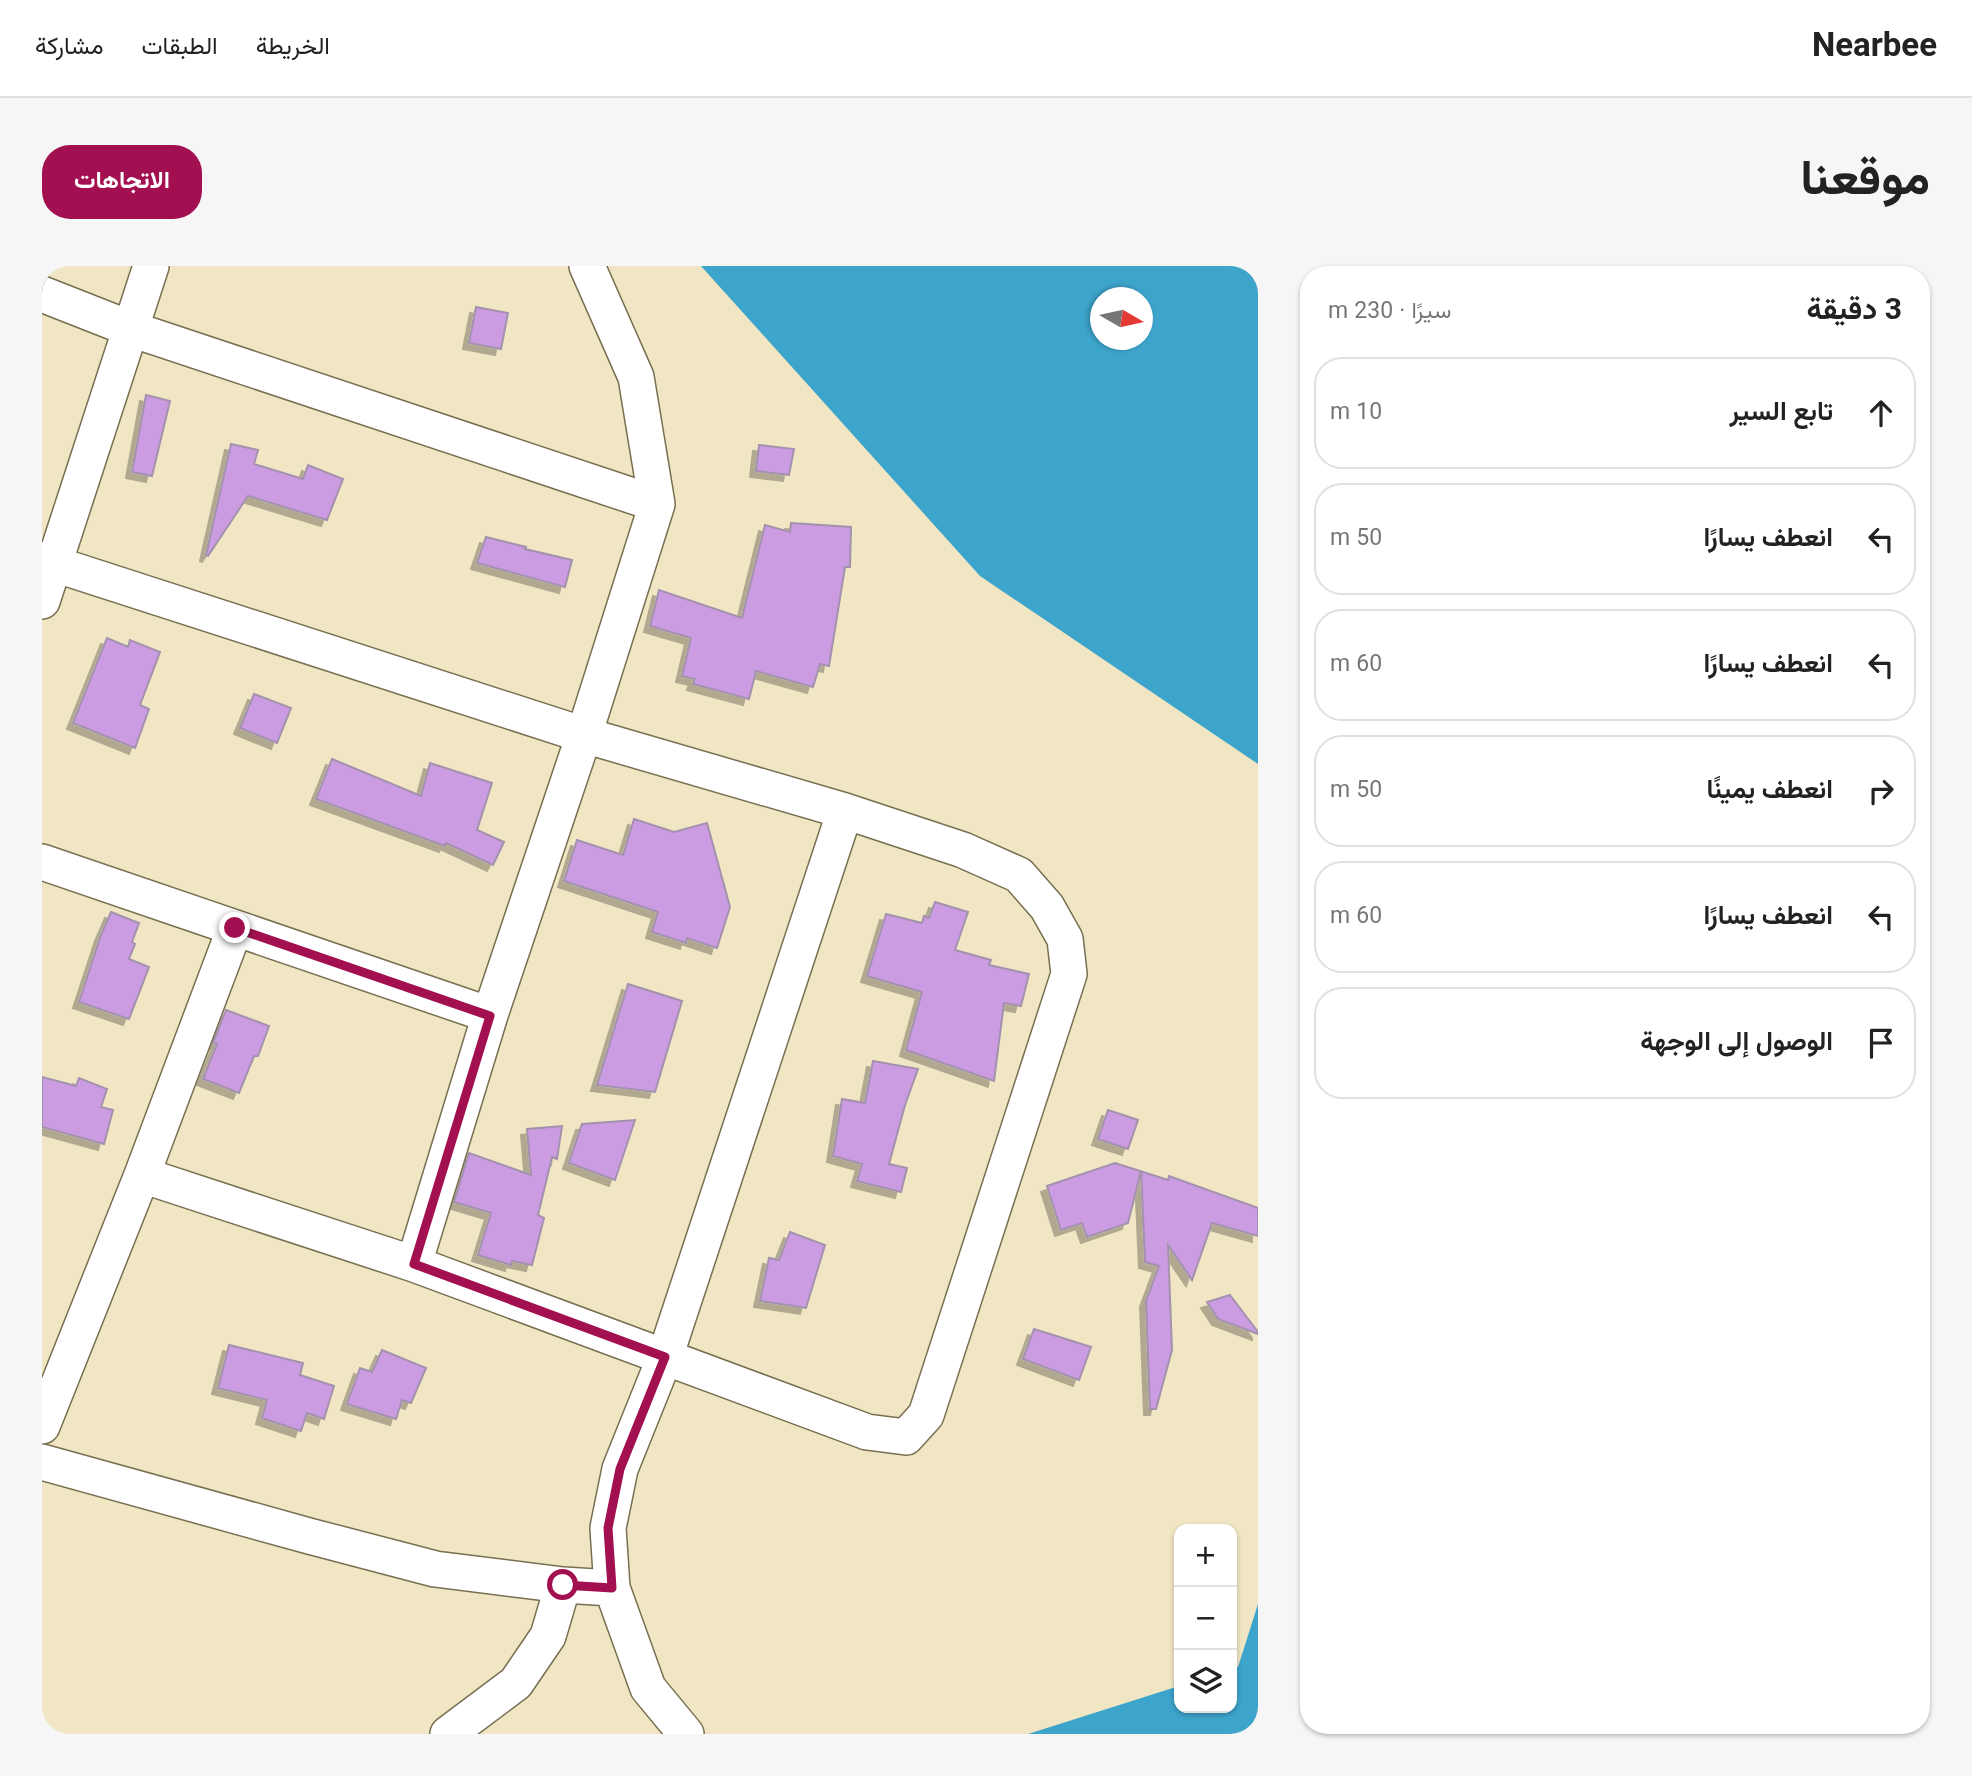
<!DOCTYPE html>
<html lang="ar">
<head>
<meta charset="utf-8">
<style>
	:root { --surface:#fff; --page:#f6f6f6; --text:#222; --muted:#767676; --line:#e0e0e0; --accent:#a31051 }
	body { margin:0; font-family:Georgia,Vazirmatn,serif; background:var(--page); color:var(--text); direction:rtl }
	.controls { position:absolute; right:21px; bottom:21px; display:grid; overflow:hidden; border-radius:14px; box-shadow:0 2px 5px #0004 }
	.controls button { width:63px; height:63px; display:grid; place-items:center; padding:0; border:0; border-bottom:2px solid var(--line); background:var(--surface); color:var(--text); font:35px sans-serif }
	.compass { position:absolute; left:1048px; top:21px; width:63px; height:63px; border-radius:50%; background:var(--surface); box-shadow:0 2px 5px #0004; rotate:99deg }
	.stop { position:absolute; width:21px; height:21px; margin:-16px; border:5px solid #a31051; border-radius:50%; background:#fff }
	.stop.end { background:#a31051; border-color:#fff; box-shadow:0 2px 7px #0008 }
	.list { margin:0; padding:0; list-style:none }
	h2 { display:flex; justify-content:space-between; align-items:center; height:91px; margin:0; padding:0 28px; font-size:30px }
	h2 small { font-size:23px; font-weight:400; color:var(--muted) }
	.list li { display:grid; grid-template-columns:46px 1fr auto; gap:21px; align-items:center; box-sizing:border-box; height:112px; margin:0 14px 14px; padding:0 14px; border:2px solid var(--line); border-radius:28px }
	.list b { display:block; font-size:26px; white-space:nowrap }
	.list em { font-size:23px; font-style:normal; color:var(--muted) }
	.icon { flex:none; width:38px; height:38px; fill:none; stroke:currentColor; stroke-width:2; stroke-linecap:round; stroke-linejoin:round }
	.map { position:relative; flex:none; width:1216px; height:1468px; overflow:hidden; direction:ltr; border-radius:28px }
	header { display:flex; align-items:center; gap:42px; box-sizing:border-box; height:98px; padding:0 35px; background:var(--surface); border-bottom:2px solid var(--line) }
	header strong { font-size:33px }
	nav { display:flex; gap:38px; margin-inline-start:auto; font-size:24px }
	.intro { display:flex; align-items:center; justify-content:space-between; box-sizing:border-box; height:168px; padding:0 42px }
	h1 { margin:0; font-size:49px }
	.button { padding:18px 32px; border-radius:28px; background:var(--accent); color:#fff; font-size:24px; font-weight:700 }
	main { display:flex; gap:42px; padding:0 42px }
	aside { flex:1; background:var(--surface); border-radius:28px; box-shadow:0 2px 5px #0004 }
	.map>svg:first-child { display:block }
</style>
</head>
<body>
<header>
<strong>Nearbee</strong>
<nav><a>الخريطة</a><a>الطبقات</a><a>مشاركة</a></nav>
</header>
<div class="intro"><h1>موقعنا</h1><a class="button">الاتجاهات</a></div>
<main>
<aside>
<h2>3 دقيقة<small>سيرًا · 230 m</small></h2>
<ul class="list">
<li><svg class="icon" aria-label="ahead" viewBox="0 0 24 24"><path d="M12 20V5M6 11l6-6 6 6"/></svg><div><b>تابع السير</b></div><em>10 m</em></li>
<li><svg class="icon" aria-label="left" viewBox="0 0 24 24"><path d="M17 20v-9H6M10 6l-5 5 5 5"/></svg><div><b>انعطف يسارًا</b></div><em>50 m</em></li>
<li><svg class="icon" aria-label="left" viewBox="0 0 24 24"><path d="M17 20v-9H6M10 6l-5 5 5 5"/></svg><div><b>انعطف يسارًا</b></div><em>60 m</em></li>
<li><svg class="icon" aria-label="right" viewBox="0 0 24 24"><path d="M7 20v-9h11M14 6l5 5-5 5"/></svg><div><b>انعطف يمينًا</b></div><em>50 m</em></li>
<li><svg class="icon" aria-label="left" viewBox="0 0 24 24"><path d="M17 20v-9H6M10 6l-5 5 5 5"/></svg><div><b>انعطف يسارًا</b></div><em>60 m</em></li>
<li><svg class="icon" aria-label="arrive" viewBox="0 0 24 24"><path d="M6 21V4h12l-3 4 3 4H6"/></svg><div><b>الوصول إلى الوجهة</b></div></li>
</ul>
</aside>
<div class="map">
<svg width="1216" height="1468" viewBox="0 0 1216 1468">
	<defs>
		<filter id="shadow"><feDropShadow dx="-6" dy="6" stdDeviation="0" flood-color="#0004"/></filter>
	</defs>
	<rect width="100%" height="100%" fill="#f0e6c4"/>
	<path fill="#3da4cb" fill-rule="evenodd" d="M659,0h557v498l-278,-188zM1058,32h42v42h-42z
		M1216,1338v130h-230l151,-48v22h53v-39l6,-2z"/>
	<path fill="#cb9ce1" stroke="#a391ad" stroke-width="2" filter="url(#shadow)" d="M434,41l32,6 -7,36 -32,-6z
		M104,129l24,6 -18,75 -20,-4z
		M189,178l27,6 -4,14 49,15 5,-14 35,14 -16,41 -79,-24 -40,60 -2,-1z
		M717,179l35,4 -5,26 -33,-4z
		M749,257l60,4 -1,40h-5l-16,99 -9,-2 -7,23 -57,-16 -7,28 -56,-15 2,-5 -13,-3 9,-38 -41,-12 9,-36 83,28 23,-93 25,7z
		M444,271l40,10 -1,2 47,11 -7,27 -88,-24z
		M65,372l21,9 2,-7 30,12 -20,53 9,4 -14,39 -62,-25z
		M212,428l37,14 -14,35 -37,-15z
		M290,493l89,37 9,-33 62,20 -15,47 27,12 -11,23 -47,-22 -1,3 -129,-47z
		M592,553l40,13 33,-9 23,84 -13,41 -30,-10 -1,5 -34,-11 6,-20 -94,-31 13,-41 46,15z
		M893,636l33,10 -13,38 36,10 -2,5 40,9 -8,32 -17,-3 -10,78 -88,-31 16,-58 -55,-16 19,-62 36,9 2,-7 5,2z
		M69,646l28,11 -7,19 3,2 -6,15 20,8 -20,52 -50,-17 22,-67z
		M586,718l54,17 -27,91 -58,-7z
		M184,744l43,16 -11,30h-4l-15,37 -36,-14 14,-35 -4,-1z
		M831,795l45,8 -13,36 -16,59 18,4 -6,24 -44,-11 5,-17 -29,-8 9,-57 23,4z
		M0,811l34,9 3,-8 28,11 -6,18 12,3 -9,34 -62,-17z
		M1066,844l30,10 -10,29 -30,-10z
		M593,854l-20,60 -46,-17 13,-39z
		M520,860l-5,33 -5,-2 -14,58 6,3 -12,47 -20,-4 -1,4 -33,-10 13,-42 -37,-11 15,-49 62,22 -4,-46z
		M1073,897l53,17 1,-4 89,32v28l-46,-13 -20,57 -24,-35 4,105 -16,59h-6l-4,-108 13,-35 -14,-4 -4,-91 -13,52 -41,14 -5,-14 -21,7 -14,-44z
		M748,966l35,13 -19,63 -46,-7 9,-43 10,2z
		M1188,1029l28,37v2l-40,-15 -11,-17z
		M992,1063l57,18 -12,33 -56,-21z
		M187,1079l74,18 -3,12 34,11 -10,33 -17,-6 -6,18 -39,-13 5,-18 -49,-12z
		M340,1084l44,18 -15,35 -9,-3 -6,19 -49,-15 13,-36 12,4z"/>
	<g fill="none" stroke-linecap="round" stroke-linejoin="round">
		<g stroke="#786f51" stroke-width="38">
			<path id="street" d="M0,28l89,35 526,175
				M0,294l542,175 261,76 118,39 56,25 28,32 18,32 4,35 -143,441 -20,22 -39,-5 -453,-168 -272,-89
				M0,335l109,-335
				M0,596l448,153
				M372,998l76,-249 94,-280 73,-231 -21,-127 -49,-111
				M0,1160l100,-251 93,-247
				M0,1196l267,74 126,33 128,16 49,3
				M406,1468l68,-51 32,-47 15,-51
				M644,1468l-38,-46 -36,-100 -4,-60 12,-59 45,-112 180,-546"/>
		</g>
		<use href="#street" stroke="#fff" stroke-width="35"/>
	</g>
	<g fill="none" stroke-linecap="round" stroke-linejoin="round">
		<path stroke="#a31051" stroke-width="9" d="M193,662l255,88 -76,248 251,93 -45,112 -12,59 4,60 -49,-3"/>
	</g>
</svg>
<div class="controls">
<button>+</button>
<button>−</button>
<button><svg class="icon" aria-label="layers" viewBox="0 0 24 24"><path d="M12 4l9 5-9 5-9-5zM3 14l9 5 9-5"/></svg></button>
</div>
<svg class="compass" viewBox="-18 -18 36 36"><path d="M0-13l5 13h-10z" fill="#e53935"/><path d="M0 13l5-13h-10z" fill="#767676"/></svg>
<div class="stop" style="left:521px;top:1319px"></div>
<div class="stop end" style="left:193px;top:662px"></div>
</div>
</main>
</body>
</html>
